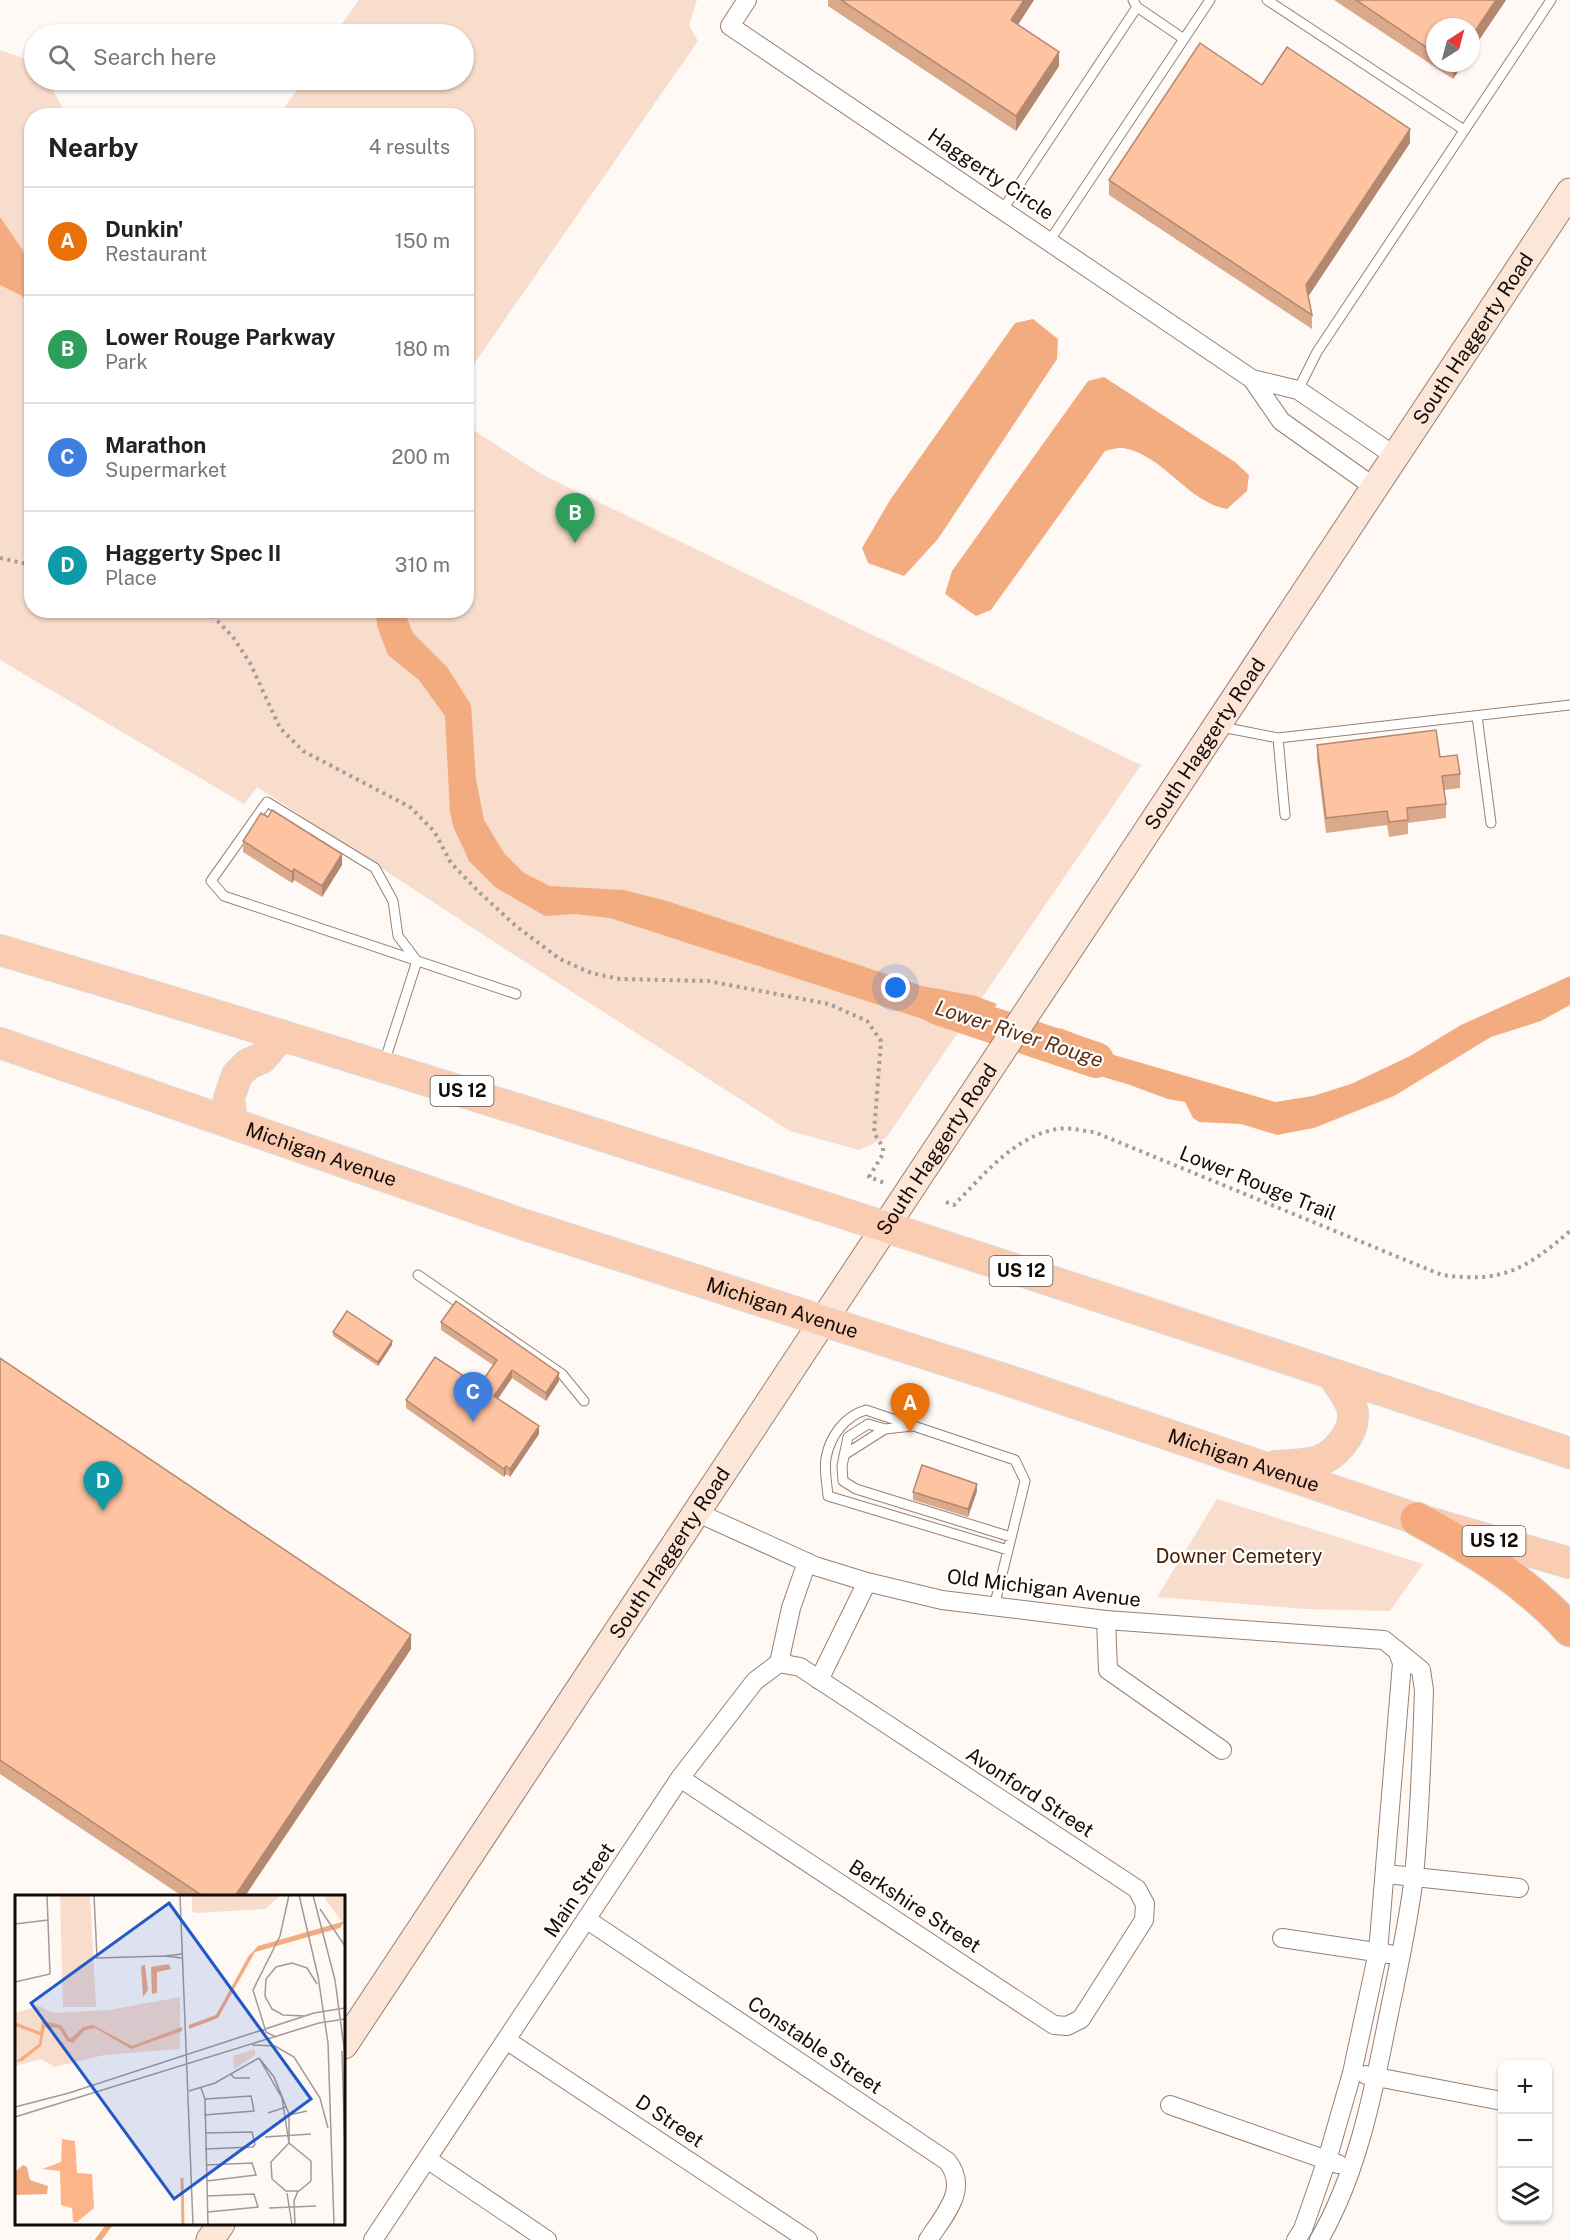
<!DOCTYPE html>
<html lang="en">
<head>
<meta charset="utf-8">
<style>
	:root { --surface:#fff; --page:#f6f6f6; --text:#222; --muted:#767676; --line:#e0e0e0; --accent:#2563eb }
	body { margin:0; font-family:"Public Sans",sans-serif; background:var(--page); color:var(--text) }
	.controls { position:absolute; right:18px; bottom:18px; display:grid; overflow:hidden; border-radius:12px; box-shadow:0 2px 4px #0004 }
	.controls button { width:54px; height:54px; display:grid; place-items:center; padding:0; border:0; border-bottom:2px solid var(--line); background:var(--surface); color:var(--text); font:30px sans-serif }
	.compass { position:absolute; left:1426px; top:18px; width:54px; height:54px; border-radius:50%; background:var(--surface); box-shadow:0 2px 4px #0004; rotate:36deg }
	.you { position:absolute; left:896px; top:988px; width:21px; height:21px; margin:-15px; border:4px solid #fff; border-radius:50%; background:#1a73e8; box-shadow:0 0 0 9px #1a73e833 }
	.badge { display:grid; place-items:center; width:39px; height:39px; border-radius:50%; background:var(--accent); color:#fff; font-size:20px; font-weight:700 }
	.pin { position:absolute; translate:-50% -50px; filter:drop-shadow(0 2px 3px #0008) }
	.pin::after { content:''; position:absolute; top:32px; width:21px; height:18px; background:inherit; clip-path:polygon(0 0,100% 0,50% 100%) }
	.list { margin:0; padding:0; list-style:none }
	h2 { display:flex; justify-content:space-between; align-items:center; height:78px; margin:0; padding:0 24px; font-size:26px }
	h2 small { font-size:20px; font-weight:400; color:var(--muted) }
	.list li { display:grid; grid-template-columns:39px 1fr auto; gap:18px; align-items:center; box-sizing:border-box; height:108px; padding:0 24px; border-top:2px solid var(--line) }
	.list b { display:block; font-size:22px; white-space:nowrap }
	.list p { margin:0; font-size:20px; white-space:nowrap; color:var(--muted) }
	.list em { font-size:20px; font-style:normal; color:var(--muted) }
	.icon { flex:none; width:33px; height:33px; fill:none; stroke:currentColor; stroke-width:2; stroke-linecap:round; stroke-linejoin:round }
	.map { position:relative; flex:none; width:1570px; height:2240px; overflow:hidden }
	.search { position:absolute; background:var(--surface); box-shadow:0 2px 4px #0004; left:24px; top:24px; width:450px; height:66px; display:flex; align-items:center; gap:15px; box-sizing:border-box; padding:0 21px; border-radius:33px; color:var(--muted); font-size:22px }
	.panel { position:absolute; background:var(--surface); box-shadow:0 2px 4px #0004; left:24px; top:108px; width:450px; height:510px; border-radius:24px }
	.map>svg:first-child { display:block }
</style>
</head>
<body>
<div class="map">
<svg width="1570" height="2240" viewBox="0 0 1570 2240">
	<rect width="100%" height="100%" fill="#fff9f6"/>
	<path fill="#f8dccc" d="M359,0h338l-8,25 9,16 -231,333 -1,-258 -187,-1 25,-35h160v-46h-129z
		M0,50l34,12v18h14l18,35 -34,1v494h434l1,-184 76,49 598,290 -255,373 -27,12 -69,-19 -271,-173 -262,-171 -13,17 -244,-144z
		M1217,1499l206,65 -33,47 -84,-2 -149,-12z"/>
	<path fill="#f3ab80" d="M0,217l22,32 9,21v36l-9,-10 -22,-11z
		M1033,319l25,20 -1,20 -119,180 -34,37 -36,-13 -6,-15 28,-48 125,-177z
		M1104,377l131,85 14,13 -2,16 -20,18c-40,-7 -63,-54 -104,-61 -5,-1 -13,2 -18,3l-114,159 -15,6 -31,-22 7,-23 136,-190z
		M376,611h28l9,22 34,34 24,38 5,74 8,41 20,33 20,20 26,13 74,4 43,11 255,85 54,10 21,8 -22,32 -365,-118 -35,-4 -30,2 -50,-29 -26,-26 -16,-35 -3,-14 -5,-96 -26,-36 -31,-25 -11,-29z
		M1570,976v29l-29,16 -50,16 -97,59 -80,32 -37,7 -36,-11 -42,-2 -6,-4 -8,-16 -17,-3 -41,-15 -89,-26 22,-30 23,9 31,18 161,47 38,-6 38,-12 59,-28 51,-31z"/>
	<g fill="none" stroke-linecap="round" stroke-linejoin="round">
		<path stroke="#f3ab80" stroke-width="6" d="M98,2240l12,-16"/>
		<path stroke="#f3ab80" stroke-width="36" d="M938,1007l158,53"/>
		<g stroke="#988072" stroke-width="11">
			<path id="service" d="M1267,0l197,130
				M1137,7l47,32
				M1003,209l134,-202 -4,-7
				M1050,240l160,-240
				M1298,390l19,-38 234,-352
				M1477,716l14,107
				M1222,727l56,11 292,-33
				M1278,738l7,77
				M417,961l-19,-25 -5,-35 -18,-33 -108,-66 -56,79 13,15 292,98
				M384,1063l33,-102
				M418,1275l144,99 22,27
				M885,1429l-17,-5 -20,13 -6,29 1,15 13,8 155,48
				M844,1455l41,-26 27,-3
				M994,1607l31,-126 -10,-21 -149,-50c-21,6 -36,26 -40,48 -2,11 1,26 2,38l180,54"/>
		</g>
		<g stroke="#988072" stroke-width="20">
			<path id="minor" d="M747,0l-17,26 522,353
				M1374,487l-93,-66 -29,-42 46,11 97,66
				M698,1513l117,53 52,16 75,18 164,20 278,20 37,30 3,20c-2,62 -4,124 -10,186 -6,51 -18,102 -28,152 -14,71 -30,148 -67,212
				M1106,1620l2,50 114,80
				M819,1680l48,-98
				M680,1778l374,247 13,1 14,-7 63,-99 1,-16 -8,-15 -337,-222 -21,-4
				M1386,1874l133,14
				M586,1919l361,242c23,28 -3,54 -19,79
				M1282,1938l107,16
				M506,2040l302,200
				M1366,2075l136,26
				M1170,2105l168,59
				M427,2159l120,81
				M373,2240l307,-462 75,-97 24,-18 12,-55 16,-46
				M1296,2240l7,-11 24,-69 25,-87 26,-121 24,-289 -5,-13"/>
		</g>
		<g stroke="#988072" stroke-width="29">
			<g id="secondary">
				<path id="s1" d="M344,2045l1226,-1853"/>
				<path d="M210,2240l11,-16"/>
			</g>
		</g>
		<g stroke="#d9d8d7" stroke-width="32">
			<g id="primary">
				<path d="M0,950c527,157 1049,329 1570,503"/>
				<path id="s2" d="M0,1043l525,182 488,157 404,137 153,44"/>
				<path d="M232,1122l-3,-24 8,-23 11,-11 14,-6 19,-23"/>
				<path d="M1276,1466c13,-1 29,-1 42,-5 17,-5 36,-28 35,-46 0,-14 -13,-29 -21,-41"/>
			</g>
		</g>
		<g stroke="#d9d8d7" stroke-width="35">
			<path id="motorway" d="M1417,1519c56,30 110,63 153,111"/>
		</g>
		<path stroke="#a49d99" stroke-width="4" stroke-dasharray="3 4.5" stroke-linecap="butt" d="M0,558l32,7
			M207,610l26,27 17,26 30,65 23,23 107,56 24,24 17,32 28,29 37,34 44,33 31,14 29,6 88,2 121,23 38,17 14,20 -7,92 9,14v7l-14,23 16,6
			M946,1202l8,3c30,-30 59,-68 103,-76 12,-2 26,2 37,3l348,143c60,8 83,-5 128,-44"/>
		<use href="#service" stroke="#fff" stroke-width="9"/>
		<use href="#minor" stroke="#fff" stroke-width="18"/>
		<use href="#secondary" stroke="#fce6d8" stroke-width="27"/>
		<use href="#primary" stroke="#facdb2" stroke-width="30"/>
		<use href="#motorway" stroke="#f6ab7e" stroke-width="33"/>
	</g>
	<path fill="#daa88a" d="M828,0h206l-16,25 41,41 -43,65 -188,-125z
		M1334,0h172l-35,52v-25h-36v36h29l-11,16z
		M1410,143l-102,153 4,19v14l-203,-134v-15z
		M1317,745l123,12 20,17v14l-16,2 2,14v14l-38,5v11l-19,3 -2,-12 -61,8 -9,-74z
		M243,841l99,24 -20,32 -28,-17 -2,3 -49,-31z
		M441,1322l118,59 -13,20 -34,-23 -14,21 41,35 -29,43 -4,-3 -2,3 -98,-69v-8l73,-14 14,-21 -52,-35z
		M333,1332l59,13 -14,21 -45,-30z
		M0,1358l411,291 -166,247h-63l-182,-122z
		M977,1491l-9,26 -55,-17v-8z"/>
	<path fill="#b28871" d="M1024,0h10l-23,35v-15z
		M1496,0h10l-35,52v-15z
		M1059,52v14l-43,65v-15z
		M1454,63h10l-11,16v-14z
		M1410,129v14l-104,157v-15z
		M342,854v11l-20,32v-11z
		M294,869v11l-2,3v-11z
		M392,1341v4l-14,21v-4z
		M512,1370v8l-18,26v-8z
		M559,1373v8l-13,20v-8z
		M539,1426v8l-29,43v-8z
		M506,1466v8l-2,3v-8z
		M977,1484v7l-9,26v-8z
		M411,1635v14l-166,247h-10z"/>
	<path fill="#fec3a1" stroke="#b28871" stroke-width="1.5" d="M841,0h183l-13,20 48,32 -43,64z
		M1356,0h140l-25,37v-10h-36v26z
		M1200,43l62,42 25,-38 123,82 -104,156 6,30 -203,-135z
		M1436,730l4,27 17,-2 3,19 -18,2 4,28 -39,4 1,12 -19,2 -2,-11 -61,7 -9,-73z
		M272,810l70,44 -20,32 -28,-17 -2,3 -49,-31 18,-28 7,4z
		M456,1301l103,72 -13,20 -34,-23 -18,26 45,30 -29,43 -4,-3 -2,3 -98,-69 29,-43 44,29 18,-26 -56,-38z
		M347,1311l45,30 -14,21 -45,-30z
		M0,1358l411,277 -176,261h-32l-203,-136z
		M922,1465l55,19 -9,25 -55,-17z"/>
	<g text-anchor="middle" stroke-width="4.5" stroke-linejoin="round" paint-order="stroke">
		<g fill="#fff" stroke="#5a5551" stroke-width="1.5">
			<rect x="430.5" y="1076" width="63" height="30" rx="4.5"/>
			<rect x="989.5" y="1256" width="63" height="30" rx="4.5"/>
			<rect x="1462.5" y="1526" width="63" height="30" rx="4.5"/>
		</g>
		<g font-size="18" font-weight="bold" fill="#140c07">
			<text x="462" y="1097">US 12</text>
			<text x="1021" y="1277">US 12</text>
			<text x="1494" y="1547">US 12</text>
		</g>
		<g font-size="20" fill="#140c07" stroke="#fff">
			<text transform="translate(991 174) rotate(34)" y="7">Haggerty Circle</text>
			<text dy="7" stroke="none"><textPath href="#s1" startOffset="2046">South Haggerty Road</textPath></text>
			<text dy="7" stroke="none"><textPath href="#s1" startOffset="1560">South Haggerty Road</textPath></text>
			<text dy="7" stroke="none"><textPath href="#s1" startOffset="1074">South Haggerty Road</textPath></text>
			<text dy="7" stroke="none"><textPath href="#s2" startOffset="340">Michigan Avenue</textPath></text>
			<text transform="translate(1258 1183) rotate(22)" y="7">Lower Rouge Trail</text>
			<text dy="7" stroke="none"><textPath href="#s2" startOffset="826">Michigan Avenue</textPath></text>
			<text dy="7" stroke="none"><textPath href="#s2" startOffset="1312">Michigan Avenue</textPath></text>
			<text dy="7" stroke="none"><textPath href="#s1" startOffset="590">South Haggerty Road</textPath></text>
			<text transform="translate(1044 1588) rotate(7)" y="7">Old Michigan Avenue</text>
			<text transform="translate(1030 1792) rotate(33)" y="7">Avonford Street</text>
			<text transform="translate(579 1890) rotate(-56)" y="7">Main Street</text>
			<text transform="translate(915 1906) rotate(33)" y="7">Berkshire Street</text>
			<text transform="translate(815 2045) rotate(34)" y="7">Constable Street</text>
			<text transform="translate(670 2121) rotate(34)" y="7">D Street</text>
		</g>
		<g font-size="20" fill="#491d00" stroke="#fff">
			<text x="1239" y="1563">Downer Cemetery</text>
		</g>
		<g font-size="21" font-style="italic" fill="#5f3111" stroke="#fff">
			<text transform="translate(1019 1034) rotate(18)" y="7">Lower River Rouge</text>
		</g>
	</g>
	<g transform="translate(15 1895)">
		<rect width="330" height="330" fill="#fff9f6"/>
		<path d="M45,0h30l6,112h-33zM177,0h89l-16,14 -68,4 -5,-1zM309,0h21v31l-20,-27zM165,102v52l-76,6 -49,12 -14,-8 -26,7v-53l24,-7 14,7 56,-3zM240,154v6l-21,14 -1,-13z" fill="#f8dccc"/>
		<path d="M47,244l13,2 2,32 15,1 2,34 -17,14h-4l-1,-14 -11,-3 -1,-34 -18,-2 19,-7z" fill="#fdb489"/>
		<path d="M330,26l-5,7 -85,24 -37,66 -29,11v-4l27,-10 32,-58 10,-11zM154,69l2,5 -14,3v21l-5,1 -1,-27zM130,70l3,25 -5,7 -2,-31zM27,126l19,4 9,14 13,-12 10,-2 39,21 50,-19v4l-51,18 -36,-21 -10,2 -12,13 -6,-2 -8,-13 -14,-1 -4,19 -19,15 -7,1 24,-18zM8,270l4,2 3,13 18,6 -1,8 -32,1v-23z" fill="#f3ab80"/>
		<path fill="none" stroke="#f3ab80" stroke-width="3" d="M0,129l26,10M167,283l1,47"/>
		<path fill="none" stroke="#a19a96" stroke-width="1.5" d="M79,0l3,63 68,-2M165,0l13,330M284,0l19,81 10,67 6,182M298,0l22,85 10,75M305,14l25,37M0,29l33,-4M167,59l-17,2 17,2M0,87l35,-8 -3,-79M290,121l-22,-1 -11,-6 -7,-13 1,-17 10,-12 16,-4 15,5 10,16M261,142l-10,-5 -13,-42 27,-54 9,-41M237,150l23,1 19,11 26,41 8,30M327,156l3,102M244,163l23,40 7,45 22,18v20l-12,10h-13l-14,-12 -1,-17 18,-19v-29l-15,-37 -15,-19M216,179l3,4h16M186,193l4,11 3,126M174,196l26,-8 44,-25M0,212l54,-14 245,-80 31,-5M253,218l18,-6M189,220l50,-4 -3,-15 -46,3M274,220l18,-4M0,222l304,-94 26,-4M190,238l47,-1 3,12 -2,3 -48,2M250,242l46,-3M191,270l46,-2 4,12 -49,6M272,298l5,32M192,301l47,-2 4,13 -50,5M254,313l47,-2M280,330l-1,-24 4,-10"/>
		<path fill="#215ac7" fill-opacity="0.15" stroke="#215ac7" stroke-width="3" d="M154,8l142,196 -137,100 -143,-196z"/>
		<rect width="330" height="330" fill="none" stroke="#140c07" stroke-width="3"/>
	</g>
</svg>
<div class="controls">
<button>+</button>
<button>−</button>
<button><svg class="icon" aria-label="layers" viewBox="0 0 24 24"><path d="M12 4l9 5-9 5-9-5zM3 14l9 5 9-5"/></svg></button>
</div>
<svg class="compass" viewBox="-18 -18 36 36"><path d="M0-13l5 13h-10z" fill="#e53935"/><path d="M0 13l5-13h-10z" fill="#767676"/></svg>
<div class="you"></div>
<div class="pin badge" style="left:910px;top:1433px;background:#e8710a">A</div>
<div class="pin badge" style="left:575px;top:543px;background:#2e9e5b">B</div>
<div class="pin badge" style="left:473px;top:1422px;background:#3f7fe0">C</div>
<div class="pin badge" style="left:103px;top:1511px;background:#0f9aa8">D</div>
<div class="search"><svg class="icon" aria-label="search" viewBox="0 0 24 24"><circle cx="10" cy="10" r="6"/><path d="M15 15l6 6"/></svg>Search here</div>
<section class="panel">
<h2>Nearby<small>4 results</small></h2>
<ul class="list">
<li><span class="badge" style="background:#e8710a">A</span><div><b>Dunkin'</b><p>Restaurant</p></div><em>150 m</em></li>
<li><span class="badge" style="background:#2e9e5b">B</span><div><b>Lower Rouge Parkway</b><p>Park</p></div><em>180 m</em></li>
<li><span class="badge" style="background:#3f7fe0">C</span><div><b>Marathon</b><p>Supermarket</p></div><em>200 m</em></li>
<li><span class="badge" style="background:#0f9aa8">D</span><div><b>Haggerty Spec II</b><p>Place</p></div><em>310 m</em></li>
</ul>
</section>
</div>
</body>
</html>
